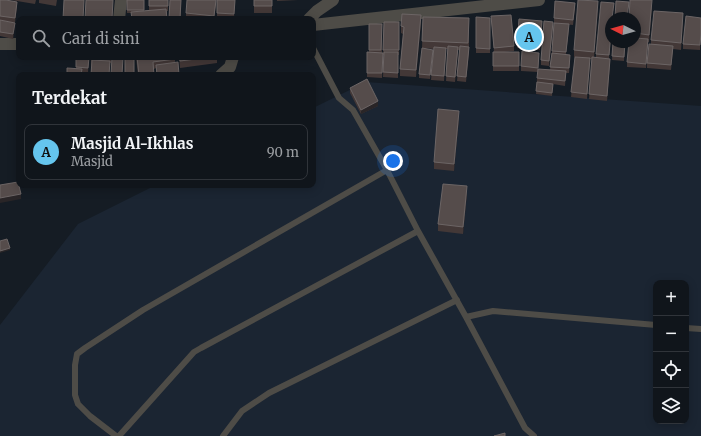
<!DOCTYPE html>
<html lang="id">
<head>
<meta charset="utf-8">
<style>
	:root { --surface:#10151b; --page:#191e24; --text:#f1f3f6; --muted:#9c9fa3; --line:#30343a; --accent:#65c5ee }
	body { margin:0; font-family:Merriweather,serif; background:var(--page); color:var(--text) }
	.controls { position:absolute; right:12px; bottom:12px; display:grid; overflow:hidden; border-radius:8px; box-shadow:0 2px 10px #0003 }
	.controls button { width:36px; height:36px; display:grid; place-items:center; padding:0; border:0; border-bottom:1px solid var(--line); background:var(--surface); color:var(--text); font:20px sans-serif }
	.compass { position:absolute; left:605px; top:12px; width:36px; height:36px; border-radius:50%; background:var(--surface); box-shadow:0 2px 10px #0003; rotate:275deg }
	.you { position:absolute; left:393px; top:161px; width:14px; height:14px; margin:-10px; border:3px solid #fff; border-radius:50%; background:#1a73e8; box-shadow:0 0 0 6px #1a73e833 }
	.badge { display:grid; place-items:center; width:26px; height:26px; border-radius:50%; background:var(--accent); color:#111; font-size:13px; font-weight:700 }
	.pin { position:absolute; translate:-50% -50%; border:2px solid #fff; box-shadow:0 1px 4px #0006 }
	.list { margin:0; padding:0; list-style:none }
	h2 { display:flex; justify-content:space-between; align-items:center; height:52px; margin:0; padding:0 16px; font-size:17px }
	h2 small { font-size:13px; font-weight:400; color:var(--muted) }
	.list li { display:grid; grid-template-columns:26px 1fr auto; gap:12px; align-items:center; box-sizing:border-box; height:56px; margin:0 8px 8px; padding:0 8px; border:1px solid var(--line); border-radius:8px }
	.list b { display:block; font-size:15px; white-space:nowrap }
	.list p { margin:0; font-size:13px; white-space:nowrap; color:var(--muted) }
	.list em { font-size:13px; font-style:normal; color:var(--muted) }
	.icon { flex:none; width:22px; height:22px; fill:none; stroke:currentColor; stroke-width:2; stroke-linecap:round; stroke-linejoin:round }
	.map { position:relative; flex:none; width:701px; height:436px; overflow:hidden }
	.search { position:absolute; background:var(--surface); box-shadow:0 2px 10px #0003; left:16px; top:16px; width:300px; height:44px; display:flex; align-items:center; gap:10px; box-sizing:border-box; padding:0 14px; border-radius:8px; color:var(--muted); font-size:15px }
	.panel { position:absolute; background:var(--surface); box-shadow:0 2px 10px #0003; left:16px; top:72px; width:300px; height:116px; border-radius:8px }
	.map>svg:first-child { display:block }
</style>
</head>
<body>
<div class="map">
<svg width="701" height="436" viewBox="0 0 701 436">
	<rect width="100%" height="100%" fill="#151c24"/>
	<path fill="#1b2532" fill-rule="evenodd" d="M366,82l335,24v330h-701v-111l78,-101 78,-39h157v-77zM656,283h30v138h-30z"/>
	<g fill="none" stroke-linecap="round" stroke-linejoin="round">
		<path stroke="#4e4c47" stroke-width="6" d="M313,48l26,50 14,12 34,60 31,61 48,86 59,111 9,8
			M466,317l27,-6 163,14
			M686,328l15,1
			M116,436l-26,-20 -12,-12 -3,-9v-30l2,-11 8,-6 58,-38 244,-140
			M119,436l75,-84 7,-4 217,-117
			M223,436l19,-25 27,-18 188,-93"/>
		<path stroke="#4e4c47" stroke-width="12" d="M119,19l2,-19
			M309,19l8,-8 16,-11
			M313,25l226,-25
			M0,44h19
			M221,75l9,-8 3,-10"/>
	</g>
	<path fill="#433837" d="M0,0l17,6 -4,33 -13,-3z
		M11,0h25l-1,4z
		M39,0h18l-1,6 -17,-3z
		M127,0h17v11l5,-1v-10h19v11h-1v8h-36v-6h-4z
		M170,0h11v19h-12z
		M217,0h18l-1,18h-17z
		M254,0h18v13h-18z
		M277,0h21l-21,1z
		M216,4l-2,15h-15l-13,-1v-5z
		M652,5l-3,37h-1l-2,26 -19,-1v-5l8,-20v-24z
		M575,8l-2,17 -19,-2v-5z
		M598,8l-4,49h2v-3l18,-46 -3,10v19l-2,21 1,5 -3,38 -18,-2 3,-40h-2l-3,40 -16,-2 4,-40h-1v-7z
		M491,16l23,30v5l-10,1h15v19h-26v-19h1z
		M423,17l46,1v34l-3,30 -9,-1 3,-31h-2l-3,32 -9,-1 2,-32h-2l-2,32 -13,-1 3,-31 -12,-1z
		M476,17l14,1v35h-14z
		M701,18l-1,32 -17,-1v-5z
		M683,20l-2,30 -8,-1 -2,21 -24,-2v-5l4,-19v-4z
		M384,22h15v33h-1v23l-15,-1 1,-22h-1z
		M421,22l-5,55 -16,-1v-7l3,-35 -2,-1v-7z
		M369,24h13v29l1,5 -1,20 -15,-1v-25h2z
		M542,26l-2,24 -23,-2v-4z
		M553,27l-4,39 -8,-1v-5z
		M569,29l-3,25 4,6 -1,13h-3l-1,13 -12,-2 -1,12 -16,-2 1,-16 13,-8 2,-19z
		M613,42h12l-1,19 -12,-1z
		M433,55l-3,24 -11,-1v-4z
		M76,57h13l-1,16h-6l-6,-4z
		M91,57h20v6h-1l-1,12h-18z
		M136,57h39v5l4,13h-23v-7l-2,1v6h-16z
		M179,57h38v6l-37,5z
		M539,57l-1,15 -17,-1v-5z
		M350,88l28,18 -17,8 -11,-21z
		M459,118l-5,53 -20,-2v-7z
		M467,193l-4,41 -25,-3v-7z"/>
	<path fill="#292527" d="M652,0v5l-3,37v-7z
		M598,1v7l-4,51v-7z
		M17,2v4l-2,16v-4z
		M683,13v7l-2,30v-7z
		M421,15v7l-5,55v-7z
		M553,22v5l-4,39v-5z
		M15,23v4l-2,12v-5z
		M458,47v5l-3,30v-5z
		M590,58v5l-3,36v-5z
		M610,59v4l-3,38v-5z
		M378,101v5l-17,8v-4z
		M459,111v7l-5,53v-7z
		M467,186v7l-4,41v-7z
		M21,194v5l-21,4v-5z
		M10,248v2l-10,3v-2z"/>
	<path fill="#554c4b" stroke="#6c6565" d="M0,0h6l11,2 -2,16 -15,-2z
		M64,0h20l-1,19h-20z
		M86,0h27l-1,19h-27z
		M127,0h17v10h-17z
		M149,0h19v6h-19z
		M170,0h11l-1,18h-11z
		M187,0h29l-2,16 -28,-3z
		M217,0h18l-1,14 -17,-1z
		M254,0h18v6h-18z
		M578,0l20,1 -4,51 -20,-2z
		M630,0h22l-3,35 -14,-2v-15h-6z
		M555,1l20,2 -2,17 -19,-2z
		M616,1l13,1 -2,16h-12z
		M601,2l13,1 -2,15h-1v14l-2,23 -13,-1z
		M166,9l1,10h-35l-1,-7z
		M654,11l29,2 -2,30 -30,-3z
		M402,14l19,1 -5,55 -16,-1 4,-42 -3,-1z
		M511,15l3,31 -20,2 -3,-32z
		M686,16l15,2v15l-1,12 -17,-1z
		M423,17l46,1 -1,25 -46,-2z
		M476,17l14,1v31l-14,-1z
		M519,19l23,2 -2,25 -23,-2z
		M0,20l15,3 -2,11 -13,-2z
		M544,21l9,1 -4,39 -8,-1z
		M384,22h15v28h-16z
		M554,23l15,1 -3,28 -14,-1z
		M369,24h13l-1,26h-12z
		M635,38l13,1 -2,25 -19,-2 2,-20h6z
		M613,42h12l-1,15 -12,-1z
		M649,44l24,2 -2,19 -24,-2z
		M448,46l10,1 -3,30 -9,-1z
		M460,46l9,1 -3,30 -9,-1z
		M434,47l12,1 -2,28 -13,-1z
		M422,48l11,2 -3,25 -11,-1z
		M522,51l17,2 -1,15 -17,-2z
		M367,52l16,1 -1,20h-15z
		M384,52h14v21l-15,-1z
		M493,52h26v14h-26z
		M552,53l18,2 -1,13 -19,-1z
		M76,57h13l-1,11 -12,-1z
		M91,57h20v1h-20z
		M112,57h11l-1,18h-11z
		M125,57h9v18h-9z
		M137,57h38v2l-22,3 1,13h-15z
		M179,57h33l-32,4z
		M575,57l15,1 -3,36 -16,-2z
		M592,57l18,2 -3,37 -18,-2z
		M92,60l18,1 -1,14h-18z
		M178,62l1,13h-22l-1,-10z
		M67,68l15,1 -1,6h-14z
		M538,69l28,2 -1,10 -28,-3z
		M367,79l11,22 -17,9 -11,-22z
		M537,82l16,2 -1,9 -16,-2z
		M438,109l21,2 -5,53 -20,-2z
		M18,182l3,12 -21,4v-13z
		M443,184l24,2 -4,41 -25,-3z
		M7,239l3,9 -10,3v-10z
		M505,433v3h-11z"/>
</svg>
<div class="controls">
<button>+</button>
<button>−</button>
<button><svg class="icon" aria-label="locate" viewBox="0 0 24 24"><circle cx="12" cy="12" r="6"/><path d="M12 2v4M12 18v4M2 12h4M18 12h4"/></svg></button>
<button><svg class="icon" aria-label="layers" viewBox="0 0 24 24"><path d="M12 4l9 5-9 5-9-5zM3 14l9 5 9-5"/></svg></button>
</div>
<svg class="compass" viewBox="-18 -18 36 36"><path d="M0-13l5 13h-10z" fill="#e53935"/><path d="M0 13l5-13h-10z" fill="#9c9fa3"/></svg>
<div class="you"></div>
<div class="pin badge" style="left:529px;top:37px">A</div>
<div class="search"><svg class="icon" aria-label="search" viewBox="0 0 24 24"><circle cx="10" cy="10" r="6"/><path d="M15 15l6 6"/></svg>Cari di sini</div>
<section class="panel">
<h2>Terdekat<small></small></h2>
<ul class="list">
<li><span class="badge">A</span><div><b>Masjid Al-Ikhlas</b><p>Masjid</p></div><em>90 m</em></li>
</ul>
</section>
</div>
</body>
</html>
